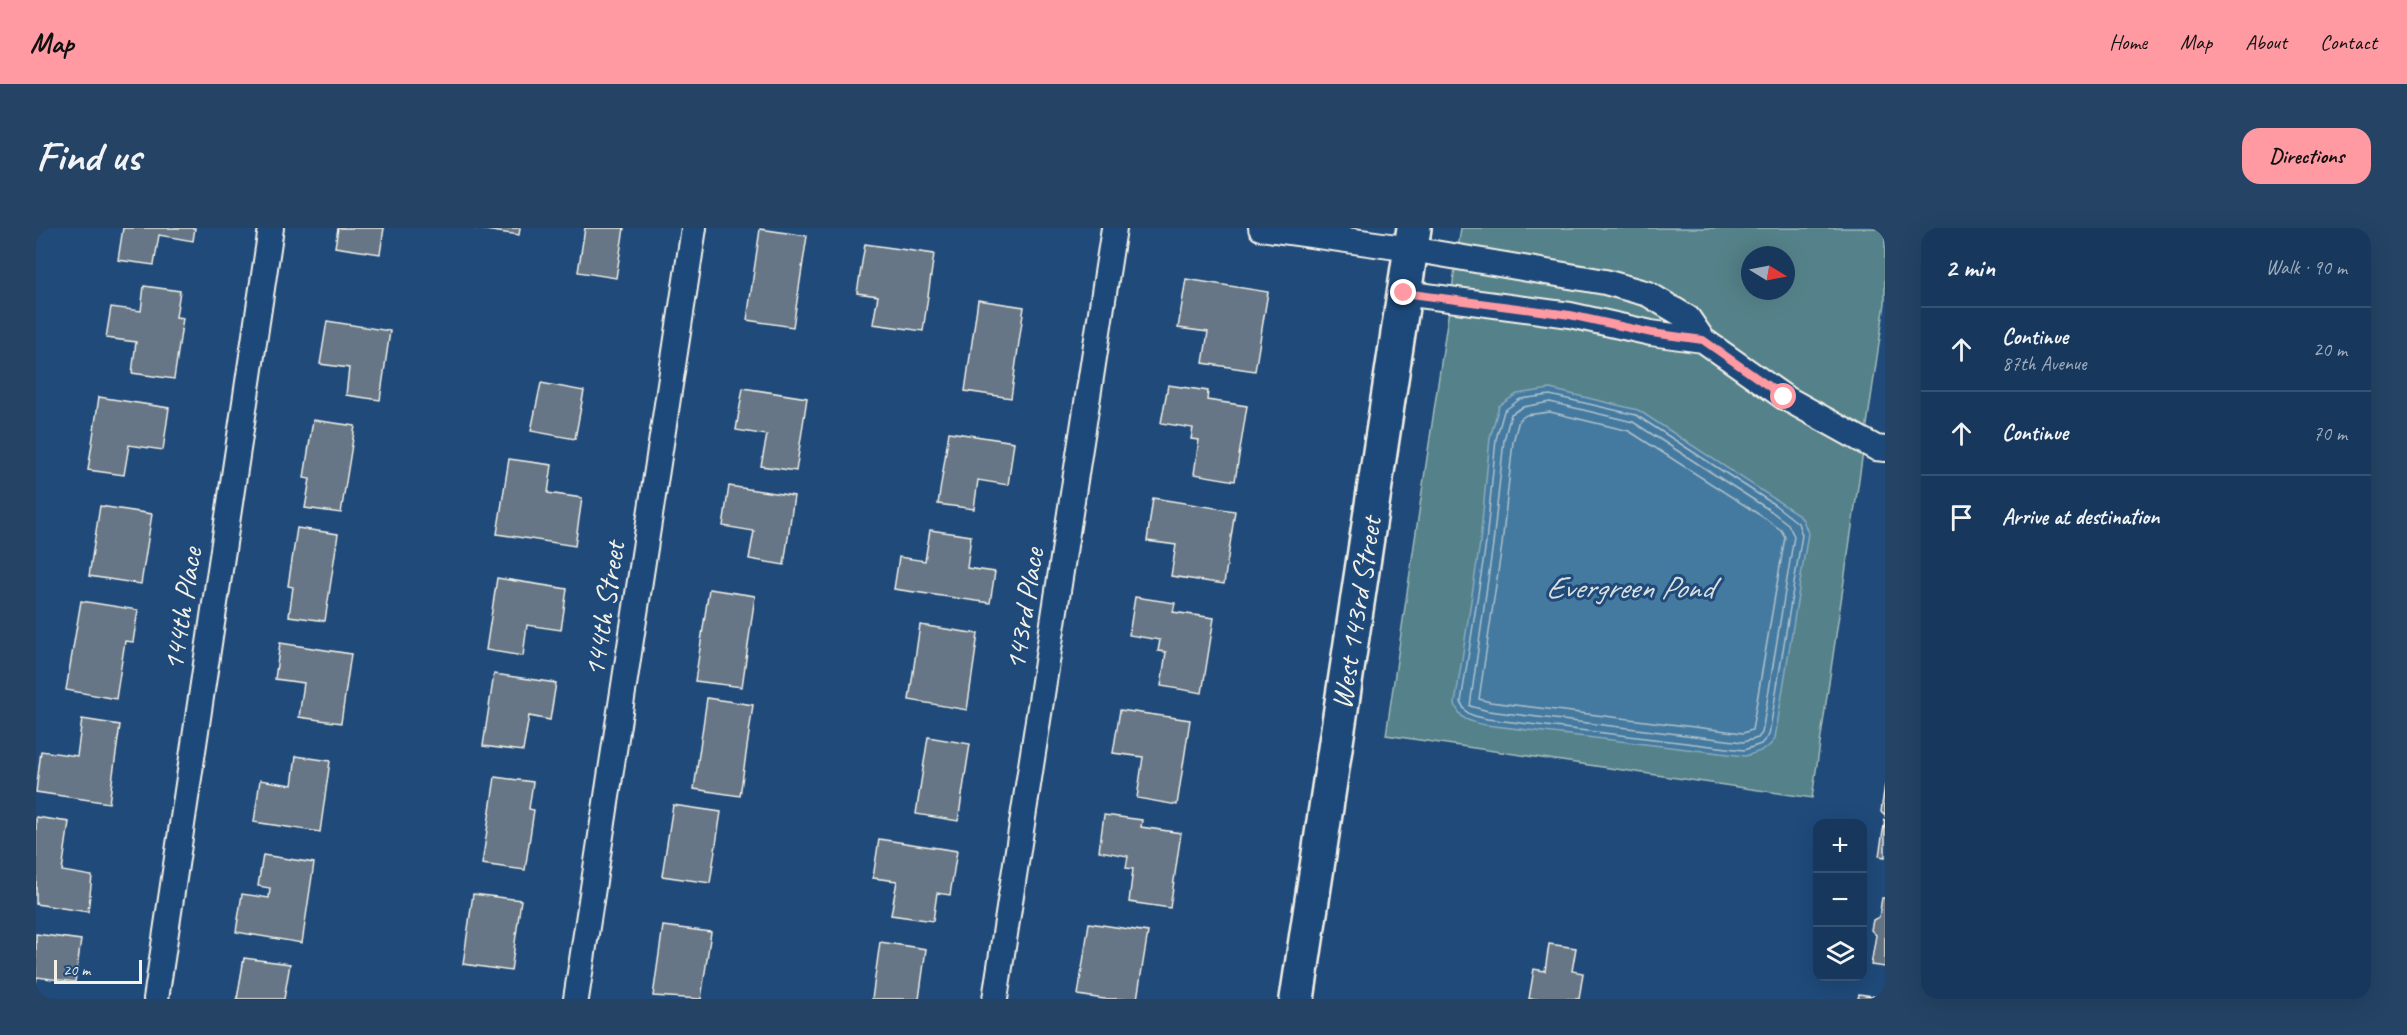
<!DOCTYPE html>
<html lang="en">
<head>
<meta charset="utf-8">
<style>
	:root { --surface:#17385c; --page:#244365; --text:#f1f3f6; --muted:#9eacbb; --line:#365272; --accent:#ff9aa2 }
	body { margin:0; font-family:Caveat,sans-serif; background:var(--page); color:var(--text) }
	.controls { position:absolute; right:18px; bottom:18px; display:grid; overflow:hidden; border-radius:12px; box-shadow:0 6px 24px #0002 }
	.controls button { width:54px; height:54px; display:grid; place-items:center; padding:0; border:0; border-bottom:2px solid var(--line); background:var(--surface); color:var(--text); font:30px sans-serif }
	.compass { position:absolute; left:1705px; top:18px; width:54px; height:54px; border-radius:50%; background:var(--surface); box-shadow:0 6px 24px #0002; rotate:100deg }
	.scale { position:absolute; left:18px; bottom:15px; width:88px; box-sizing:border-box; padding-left:6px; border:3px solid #f4f1e8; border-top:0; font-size:16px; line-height:21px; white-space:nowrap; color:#f4f1e8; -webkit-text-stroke:4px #1f4a7a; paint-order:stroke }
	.stop { position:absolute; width:18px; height:18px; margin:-14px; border:4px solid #ff9aa2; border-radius:50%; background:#fff }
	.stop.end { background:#ff9aa2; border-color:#fff; box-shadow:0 2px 6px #0008 }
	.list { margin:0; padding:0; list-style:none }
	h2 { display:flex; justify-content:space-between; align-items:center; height:78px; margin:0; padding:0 24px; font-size:26px }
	h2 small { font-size:20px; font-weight:400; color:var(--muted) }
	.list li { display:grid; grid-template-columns:39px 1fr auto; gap:18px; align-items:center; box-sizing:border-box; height:84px; padding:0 24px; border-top:2px solid var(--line) }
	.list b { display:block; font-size:22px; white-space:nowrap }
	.list p { margin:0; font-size:20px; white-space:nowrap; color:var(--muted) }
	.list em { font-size:20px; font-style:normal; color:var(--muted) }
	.icon { flex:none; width:33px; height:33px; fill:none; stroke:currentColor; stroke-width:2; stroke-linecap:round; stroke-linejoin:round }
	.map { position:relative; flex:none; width:1849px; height:771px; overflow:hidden; border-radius:18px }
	header { display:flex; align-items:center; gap:36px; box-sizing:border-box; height:84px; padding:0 30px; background:var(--accent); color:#111 }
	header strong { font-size:28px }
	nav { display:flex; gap:33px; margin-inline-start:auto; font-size:21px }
	.intro { display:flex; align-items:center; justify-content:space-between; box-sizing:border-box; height:144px; padding:0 36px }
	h1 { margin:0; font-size:42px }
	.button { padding:15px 27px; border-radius:18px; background:var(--accent); color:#111; font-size:21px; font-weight:700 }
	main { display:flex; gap:36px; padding:0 36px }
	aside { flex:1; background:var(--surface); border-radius:18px; box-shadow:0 6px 24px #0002 }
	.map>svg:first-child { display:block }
</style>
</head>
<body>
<header>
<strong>Map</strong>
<nav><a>Home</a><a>Map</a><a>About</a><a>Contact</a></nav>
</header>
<div class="intro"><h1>Find us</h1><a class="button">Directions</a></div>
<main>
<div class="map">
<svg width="1849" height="771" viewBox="0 0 1849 771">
	<rect width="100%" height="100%" fill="#1f4a7a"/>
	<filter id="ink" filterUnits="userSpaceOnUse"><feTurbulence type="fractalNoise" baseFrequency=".0167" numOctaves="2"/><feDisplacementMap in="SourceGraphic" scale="12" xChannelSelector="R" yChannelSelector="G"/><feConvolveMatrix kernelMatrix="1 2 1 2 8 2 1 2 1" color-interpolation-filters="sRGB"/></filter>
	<g filter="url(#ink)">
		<path fill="#55828a" stroke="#a4bab9" stroke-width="1.5" fill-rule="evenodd" d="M1425,0h424v75l-73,495 -426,-63zM1714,27h36v36h-36z"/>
		<path fill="#447aa0" stroke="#8aaabd" stroke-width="1.5" d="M1514,161l88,21 158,103 7,7 5,13 -33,205c-6,12 -17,14 -30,18l-259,-31c-17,-4 -25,-4 -31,-21l25,-161 10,-105 9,-32 18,-12z"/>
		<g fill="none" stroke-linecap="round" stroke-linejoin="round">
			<path stroke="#aec1cb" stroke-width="1.5" d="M1514,167l86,20 139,90 23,18 4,12 -33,200 -8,9 -17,6 -257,-31c-12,-3 -22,-3 -26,-17l25,-159 10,-104 8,-28 16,-12z
				M1514,174l83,20 138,89 17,13 6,12 -32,197 -4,5 -15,4 -255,-31 -18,-5 23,-162 11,-104 7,-26 12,-7z
				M1514,184l79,19 137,88 15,11 4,7 -33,193 -9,3 -253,-31 -11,-3 23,-154 11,-103 6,-22 7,-5z"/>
		</g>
		<path fill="#667686" stroke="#f4f1e8" stroke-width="1.5" d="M87,0h72l-2,13 -34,-6 -5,30 -36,-5z
			M302,0h46l-4,26 -45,-7z
			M436,0h48l-1,7z
			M549,0h39l-8,50 -38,-6z
			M724,1l47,7 -14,91 -46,-7z
			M829,16l69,10 -11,77 -50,-7 5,-28 -21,-3z
			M1150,51l82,13 -13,79 -52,-8 5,-31 -30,-4z
			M108,58l36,5 -4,26 7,1 -9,61 -42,-6 4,-31 -30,-4 5,-31 30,4z
			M942,72l46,7 -13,91 -46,-7z
			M291,93l63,10 -10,69 -34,-5 3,-27 -29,-4z
			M505,155l43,8 -9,48 -44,-8z
			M1132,157l40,6 -1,9 40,6 -12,75 -41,-7 5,-34 -8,-1 2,-11 -32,-5z
			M707,160l64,10 -11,73 -35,-5 6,-31 -31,-5z
			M63,169l70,11 -6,42 -34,-5 -5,30 -36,-5z
			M277,192l42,6 -14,87 -36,-5 5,-29 -6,-1z
			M913,204l65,10 -6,43 -30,-5 -4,29 -36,-5z
			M473,231l43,6 -4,28 34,5 -7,48 -78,-12z
			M693,258l65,10 -10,69 -35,-6 5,-28 -31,-5z
			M1117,270l82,13 -11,73 -53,-8 5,-31 -29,-4z
			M64,278l52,8 -11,70 -52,-8z
			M261,300l41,6 -13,87 -36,-5 4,-29 -5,-1z
			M894,302l41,6 -4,32 28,4 -5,31 -96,-14 5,-32 26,4z
			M461,350l70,11 -6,41 -34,-5 -4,31 -37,-6z
			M673,361l46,7 -13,91 -47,-6z
			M1099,369l40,6 -2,9 41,6 -12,75 -41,-7 5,-34 -8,-1 2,-11 -31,-5z
			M45,373l57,9 -5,32 -8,-1 -9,58 -50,-9z
			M884,397l58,9 -11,76 -58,-10z
			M244,415l71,11 -10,69 -42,-6 5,-34 -29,-4z
			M458,446l62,9 -6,37 -21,-4 -6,35 -40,-5z
			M671,470l46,7 -13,91 -46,-7z
			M1084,482l70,10 -13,85 -40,-7 6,-41 -30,-4z
			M46,491l38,6 -11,78 -73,-11 5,-41 36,5z
			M892,509l42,7 -12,77 -42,-7z
			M260,528l34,5 -10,71 -66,-10 6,-42 32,5z
			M459,549l38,5 -4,27 5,1 -9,60 -43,-6z
			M1849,556v32l-4,-4z
			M637,577l48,7 -11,71 -48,-7z
			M1068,587l38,5 -1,7 40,6 -11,75 -41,-6 4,-33 -7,-1 2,-12 -29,-5z
			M0,589l33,5 -7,49 30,5 -4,36 -52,-8z
			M1849,591v38l-6,-1z
			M843,611l78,12 -7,44 -13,-2 -4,28 -42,-6 6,-34 -24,-3z
			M227,627l51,8 -12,80 -66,-11 6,-38 27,4 1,-10 -12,-2z
			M437,666l48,6 -10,71 -48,-7z
			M1846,670h3v69l-14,-2 5,-30 -5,-5 2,-10 6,-3z
			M1053,695l59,9 -11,67h-33l-26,-4z
			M627,698l48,6 -10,67 -48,-3z
			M0,706l45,6 -6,42 -38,-5 -1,6z
			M844,714l46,7 -7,50h-47z
			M1513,716l27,4 -4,23 11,2 -4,26h-50l5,-30 11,2z
			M208,730l46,6 -6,35h-47z
			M1823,766l26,4v1h-27z"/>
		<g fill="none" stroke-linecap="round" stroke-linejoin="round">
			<g stroke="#f4f1e8" stroke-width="28">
				<path id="street" d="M1225,0l150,21 194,33 43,12 40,24 15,22 81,57 92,51 9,1
					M1368,65l166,22 81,18 52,7
					M120,771l115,-771
					M540,771l118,-771
					M959,771l119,-771"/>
			</g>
			<g stroke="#f4f1e8" stroke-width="38">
				<path id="secondary" d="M1261,771l117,-771"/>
			</g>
			<use href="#street" stroke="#1f4a7a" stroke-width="24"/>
			<use href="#secondary" stroke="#1f4a7a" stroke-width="33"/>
		</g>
	</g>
	<g fill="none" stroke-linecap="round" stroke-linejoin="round" filter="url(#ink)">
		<path stroke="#ff9aa2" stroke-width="8" d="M1368,65l166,22 82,18 51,7 81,57"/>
	</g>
	<g text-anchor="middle" stroke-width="6" stroke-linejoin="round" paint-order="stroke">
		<g font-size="30" fill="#f4f1e8" stroke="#1f4a7a">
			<text transform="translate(146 381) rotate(-81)" y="10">144th Place</text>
			<text transform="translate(568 381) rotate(-81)" y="10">144th Street</text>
			<text transform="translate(988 381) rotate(-81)" y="10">143rd Place</text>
			<text transform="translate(1320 385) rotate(-81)" y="10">West 143rd Street</text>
		</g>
		<g font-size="32" font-style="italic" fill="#dadfdd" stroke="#1f4a7a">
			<text x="1593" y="370">Evergreen Pond</text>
		</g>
	</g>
</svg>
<div class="controls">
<button>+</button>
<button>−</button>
<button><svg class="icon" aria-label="layers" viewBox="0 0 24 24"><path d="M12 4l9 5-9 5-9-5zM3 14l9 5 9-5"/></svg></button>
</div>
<svg class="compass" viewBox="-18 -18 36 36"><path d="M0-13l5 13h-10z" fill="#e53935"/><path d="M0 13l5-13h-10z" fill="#9eacbb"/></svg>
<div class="scale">20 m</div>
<div class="stop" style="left:1748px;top:169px"></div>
<div class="stop end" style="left:1368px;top:65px"></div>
</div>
<aside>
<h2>2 min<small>Walk · 90 m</small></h2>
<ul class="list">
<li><svg class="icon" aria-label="ahead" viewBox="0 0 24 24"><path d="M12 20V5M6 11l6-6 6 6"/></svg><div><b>Continue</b><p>87th Avenue</p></div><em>20 m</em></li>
<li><svg class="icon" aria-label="ahead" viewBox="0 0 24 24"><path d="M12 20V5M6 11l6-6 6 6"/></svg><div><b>Continue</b></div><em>70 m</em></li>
<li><svg class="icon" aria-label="arrive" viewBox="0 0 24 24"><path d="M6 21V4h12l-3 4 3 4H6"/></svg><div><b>Arrive at destination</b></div></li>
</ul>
</aside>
</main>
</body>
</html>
